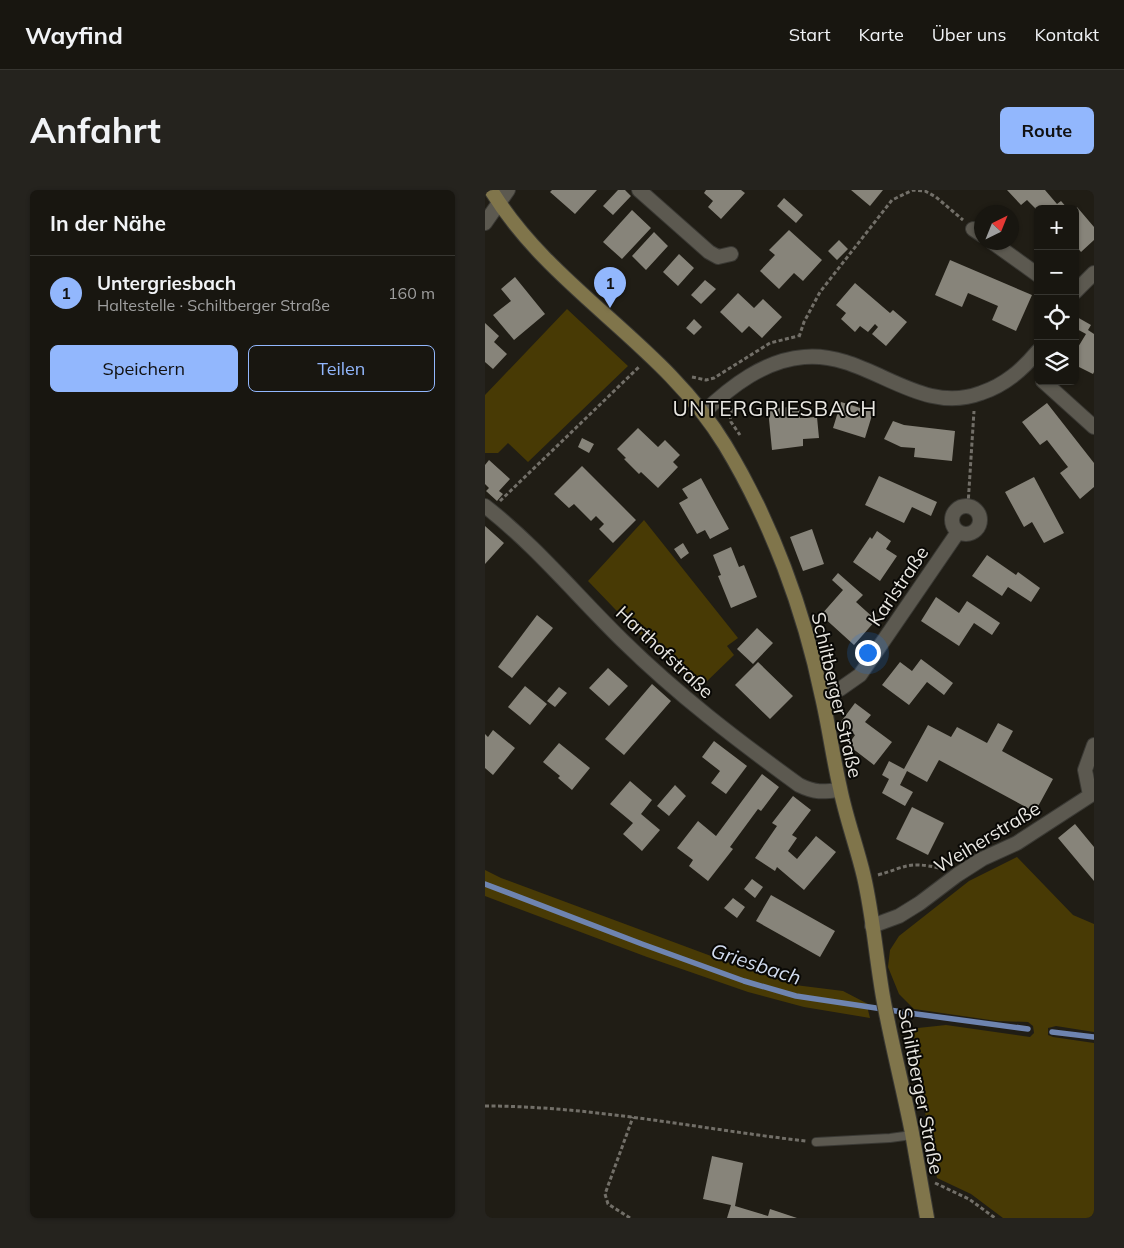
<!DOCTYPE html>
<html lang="de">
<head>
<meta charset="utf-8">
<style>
	:root { --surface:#181610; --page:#25231e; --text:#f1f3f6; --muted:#9f9f9f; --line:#363530; --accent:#92b7fd }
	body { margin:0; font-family:Mulish,sans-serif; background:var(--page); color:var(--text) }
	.controls { position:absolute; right:15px; top:15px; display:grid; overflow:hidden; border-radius:8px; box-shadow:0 1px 4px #0004 }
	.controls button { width:45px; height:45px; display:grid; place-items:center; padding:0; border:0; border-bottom:1px solid var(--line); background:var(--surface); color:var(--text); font:25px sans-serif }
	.compass { position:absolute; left:489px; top:15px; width:45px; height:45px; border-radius:50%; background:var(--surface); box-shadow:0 1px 4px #0004; rotate:43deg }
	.you { position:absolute; left:382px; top:462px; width:18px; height:18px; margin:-12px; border:4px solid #fff; border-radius:50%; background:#1a73e8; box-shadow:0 0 0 8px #1a73e833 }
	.badge { display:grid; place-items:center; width:32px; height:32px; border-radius:50%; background:var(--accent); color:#111; font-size:16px; font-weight:700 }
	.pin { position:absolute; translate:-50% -41px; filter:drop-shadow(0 1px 2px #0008) }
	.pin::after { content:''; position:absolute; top:26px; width:18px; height:15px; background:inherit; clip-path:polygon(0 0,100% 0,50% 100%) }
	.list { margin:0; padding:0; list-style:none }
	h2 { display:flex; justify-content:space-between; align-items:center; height:65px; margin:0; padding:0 20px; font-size:21px }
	h2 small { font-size:16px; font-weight:400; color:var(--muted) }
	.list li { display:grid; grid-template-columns:32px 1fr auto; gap:15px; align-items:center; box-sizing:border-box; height:75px; padding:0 20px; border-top:1px solid var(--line) }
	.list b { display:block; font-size:19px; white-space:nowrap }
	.list p { margin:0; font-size:16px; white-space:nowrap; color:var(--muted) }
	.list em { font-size:16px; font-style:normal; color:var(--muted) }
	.actions { display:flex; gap:10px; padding:15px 20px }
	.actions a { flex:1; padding:11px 0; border:1px solid var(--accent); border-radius:8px; text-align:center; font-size:18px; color:var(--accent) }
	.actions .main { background:var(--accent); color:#111 }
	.icon { flex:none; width:28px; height:28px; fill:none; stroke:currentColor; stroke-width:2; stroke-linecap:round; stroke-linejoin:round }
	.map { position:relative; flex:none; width:609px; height:1028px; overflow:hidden; border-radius:8px }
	header { display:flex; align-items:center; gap:30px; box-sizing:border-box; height:70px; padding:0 25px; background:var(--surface); border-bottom:1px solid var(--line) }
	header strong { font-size:24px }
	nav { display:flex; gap:28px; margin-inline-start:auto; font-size:18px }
	.intro { display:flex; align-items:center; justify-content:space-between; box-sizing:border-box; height:120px; padding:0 30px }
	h1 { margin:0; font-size:35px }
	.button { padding:12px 22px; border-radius:8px; background:var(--accent); color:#111; font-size:18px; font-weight:700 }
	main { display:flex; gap:30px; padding:0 30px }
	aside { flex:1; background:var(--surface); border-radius:8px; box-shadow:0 1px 4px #0004 }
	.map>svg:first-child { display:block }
</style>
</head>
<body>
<header>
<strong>Wayfind</strong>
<nav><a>Start</a><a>Karte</a><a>Über uns</a><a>Kontakt</a></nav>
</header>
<div class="intro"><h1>Anfahrt</h1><a class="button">Route</a></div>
<main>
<aside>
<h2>In der Nähe<small></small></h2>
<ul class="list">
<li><span class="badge">1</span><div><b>Untergriesbach</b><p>Haltestelle · Schiltberger Straße</p></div><em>160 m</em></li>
</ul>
<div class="actions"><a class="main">Speichern</a><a>Teilen</a></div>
</aside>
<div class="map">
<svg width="609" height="1028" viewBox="0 0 609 1028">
	<rect width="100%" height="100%" fill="#201d15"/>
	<path fill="#483a05" d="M82,119l61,57 -100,96 -20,-19 -10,10h-13v-58z
		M159,330l94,118 -11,8 7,9 -33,32 -63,-54 -50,-52z
		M532,667l56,58 21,9v108l-38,-6 -8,2v7l5,2 41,6v175h-91l-32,-24 -34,-16 -26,-143 7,-7 28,-3 84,12 4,-4 -1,-7 -5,-4 -31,-1 -83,-12 -15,-15 -11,-27 2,-17 9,-14 70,-55z
		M0,680l16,8 245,91 49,16 48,6 25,13v6l2,8 -66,-11 -56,-15 -101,-35 -162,-61z"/>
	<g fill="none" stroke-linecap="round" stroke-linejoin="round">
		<path stroke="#6e84b0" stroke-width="5.5" d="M0,694l157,60 102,37 52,15 120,18 112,15
			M567,842l42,5"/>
	</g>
	<path fill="#87847a" d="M67,0h45l-22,24 -25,-22z
		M133,0h7l6,6 -18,19 -10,-9z
		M221,0h35l4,3 -24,26 -13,-12 5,-6 -9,-8z
		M366,0h32l-13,16z
		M522,0h38l12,14 4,-3 7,8h-30v2l-11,-11 -6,5z
		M299,8l19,17 -7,8 -19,-17z
		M592,17l17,20v13l-13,12 -6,-7v-36z
		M147,20l19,18 -29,31 -19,-17z
		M304,40l33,30 -19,21 -9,-8 -15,16 -19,-18 15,-16 -6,-5z
		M169,42l14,14 -22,24 -14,-14z
		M354,50l9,9 -11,11 -9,-9z
		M194,64l15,14 -16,18 -15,-14z
		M465,70l82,35 -16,36 -24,-11 6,-14 -30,-13 -6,14 -27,-12z
		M30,87l30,37 -31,26 -21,-25 18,-14 -10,-12z
		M220,90l11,9 -15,15 -10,-9z
		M370,93l35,30 3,-3 14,12 -21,24 -14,-12 6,-7 -3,-3 -7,8 -8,-6 -5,6 -14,-13 5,-6 -10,-8z
		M253,103l16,15 9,-9 19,18 -20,21 -13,-12 -7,7 -22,-21z
		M592,127l14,8 -3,5 6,4v38l-1,2 -18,-9v-13l11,-18 -11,-6z
		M209,129l8,8 -8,8 -8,-7z
		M0,133l14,13 -5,6 13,12 -14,15 -8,-7z
		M356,212l32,10 -8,26 -32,-10z
		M562,213l47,60v24l-14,12 -20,-26 8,-6 -21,-27 -7,5 -18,-23z
		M314,216l1,12 17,-1 2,21 -16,1v7l-31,4 -4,-41z
		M408,231l11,4 51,6 -3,30 -38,-4 1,-9 -14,-1 -17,-8z
		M153,238l20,19 7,-7 15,15 -7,7 5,5 -20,21 -17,-16 -2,2 -15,-15 2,-1 -9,-9z
		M97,248l12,6 -5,9 -11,-6z
		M4,270l21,19 -11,12 4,3 -6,7 -11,-10 3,-3 -4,-4v-19z
		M97,276l54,54 -23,23 -14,-14 5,-5 -8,-8 -5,5 -17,-17 -5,4 -15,-14z
		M394,286l58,26 -6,14 -19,-9 -8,16 -39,-18z
		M549,287l30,56 -20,10 -12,-21 -8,5 -19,-35z
		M216,288l28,51 -19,10 -5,-9 -8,4 -18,-31 9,-5 -6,-9z
		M0,336l19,17 -19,21z
		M327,339l12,35 -21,7 -13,-34z
		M392,341l14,10 -5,8 11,7 -17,25 -27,-19 17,-25 2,2z
		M198,353l6,10 -8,6 -7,-10z
		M246,357l8,20 5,-2 13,32 -26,11 -13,-32 3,-1 -8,-20z
		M502,365l29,20 2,-3 22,16 -9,14 -23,-15 -6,9 -30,-20z
		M353,383l25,22 -7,7 20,18 -22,25 -33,-30 22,-25 -11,-10z
		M451,407l23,16 8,-12 33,22 -8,12 -18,-12 -15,23 -38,-25z
		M52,425l16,13 -41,50 -14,-11z
		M272,438l16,15 -20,21 -16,-15z
		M436,469l32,24 -9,12 -17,-13 -18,23 -27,-20 18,-23 12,9z
		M273,472l35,34 -23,23 -35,-34z
		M123,478l20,18 -19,20 -20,-18z
		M167,494l19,17 -47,54 -19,-16z
		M40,496l22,18 -17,21 -22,-18z
		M74,497l8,6 -12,14 -8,-6z
		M370,513l16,12 -6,7 27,20 -18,23 -26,-20 7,-10 -15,-12z
		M513,533l15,8 -11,20 51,28 -18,33 -96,-52 -12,22 -20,-11 -7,14 13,7 -8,14 -23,-13 7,-14 -7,-4 7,-14 15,8 24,-44 23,12 6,-10 30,16z
		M8,540l22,18 -22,27 -8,-7v-34l3,3z
		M229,551l33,25 -21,28 -15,-11 9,-12 -18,-14z
		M74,553l31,25 -18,22 -14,-12 2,-2 -17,-14z
		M277,584l17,13 -18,24 -3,-2 -28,38 3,2 -25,32 -19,-15 4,-6 -16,-12 21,-27 18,15z
		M145,591l22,19 -11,14 19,16 -18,21 -19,-17 10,-11 -23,-19z
		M190,595l11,11 -17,20 -12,-10z
		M308,606l18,14 -19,25 5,3 -9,13 9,8 19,-23 20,16 -32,38 -27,-23 -2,4 -20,-13 22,-32 -5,-3z
		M427,617l32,16 -16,32 -32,-16z
		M590,634l19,23v34l-36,-43z
		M267,689l11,8 -8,11 -11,-9z
		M286,705l64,36 -15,26 -64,-36z
		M248,708l12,9 -8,11 -13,-10z
		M227,966l31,7 -8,43 33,10 2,-7 27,9h-70l4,-13 -28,-6z"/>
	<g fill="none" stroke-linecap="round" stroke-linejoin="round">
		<g stroke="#3a3934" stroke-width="10">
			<path id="service" d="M331,952l74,-4 22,-3"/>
		</g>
		<g stroke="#3a3934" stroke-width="16">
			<path id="minor" d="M154,0l70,62 9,5 13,-3
				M0,33l23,-33
				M488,39l9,6
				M507,52l46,33
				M590,102l19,-19
				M558,191l51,46
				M218,223c28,-27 62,-53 101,-56 64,-6 113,60 177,36 24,-8 41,-23 57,-42
				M467 330a14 14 0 1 1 28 0a14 14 0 1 1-28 0Z
				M0,316c50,39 92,90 138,135 55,54 114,99 176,144 16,8 24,7 41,5
				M337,505l18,-6 20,-14 98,-143
				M605,605l-5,-25 9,-25
				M387,736l27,-10 21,-13 37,-28 25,-16 35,-16 77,-50"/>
		</g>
		<g stroke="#3a3934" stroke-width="16">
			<path id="secondary" d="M6,0c61,100 173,154 234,255 46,76 79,165 97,252 7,30 11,61 18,91 6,30 17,59 24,89 9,39 12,80 19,120 8,45 20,90 29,136 5,28 10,57 15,85"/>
		</g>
		<path stroke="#726f68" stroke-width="3" stroke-dasharray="4 2.5" stroke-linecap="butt" d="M314,147l5,-15 16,-30 72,-92 21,-10 12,1 11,6 27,23
			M207,187l14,3 8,-2 56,-35 28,-7
			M248,219l-3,6 1,7 9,13
			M15,311l140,-135
			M483,315l6,-94
			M393,685c28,-8 30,-14 61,-7
			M0,916c108,0 214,23 321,35
			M450,993l34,16 26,19
			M145,1028l-22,-14 -3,-10 28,-77"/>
		<use href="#service" stroke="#5c5950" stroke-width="8"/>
		<use href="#minor" stroke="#5c5950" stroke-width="14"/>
		<use href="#secondary" stroke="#80754b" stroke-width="14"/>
	</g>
	<g text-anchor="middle" stroke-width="4" stroke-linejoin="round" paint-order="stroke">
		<g font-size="19" fill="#e9e7e2" stroke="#090805">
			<text transform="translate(413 396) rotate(-56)" y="7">Karlstraße</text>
			<text transform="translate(180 462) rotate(43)" y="7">Harthofstraße</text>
			<text transform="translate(352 505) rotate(77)" y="7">Schiltberger Straße</text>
			<text transform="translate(502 647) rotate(-31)" y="7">Weiherstraße</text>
			<text transform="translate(436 901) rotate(79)" y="7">Schiltberger Straße</text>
		</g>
		<g font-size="20" font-style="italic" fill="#d2dcef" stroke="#090805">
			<text transform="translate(271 774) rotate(18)" y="7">Griesbach</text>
		</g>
		<g font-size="21" letter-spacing="1" fill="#e9e7e2" stroke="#090805">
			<text x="290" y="226">UNTERGRIESBACH</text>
		</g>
	</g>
</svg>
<div class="controls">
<button>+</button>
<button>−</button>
<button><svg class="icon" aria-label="locate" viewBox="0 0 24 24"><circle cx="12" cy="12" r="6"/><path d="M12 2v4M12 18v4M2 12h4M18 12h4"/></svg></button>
<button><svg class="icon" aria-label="layers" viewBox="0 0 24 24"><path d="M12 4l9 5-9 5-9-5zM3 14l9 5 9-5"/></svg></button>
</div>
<svg class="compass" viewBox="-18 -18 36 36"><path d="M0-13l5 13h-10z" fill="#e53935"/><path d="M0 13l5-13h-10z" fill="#9f9f9f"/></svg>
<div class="you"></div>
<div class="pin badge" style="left:125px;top:118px">1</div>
</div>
</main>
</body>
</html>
